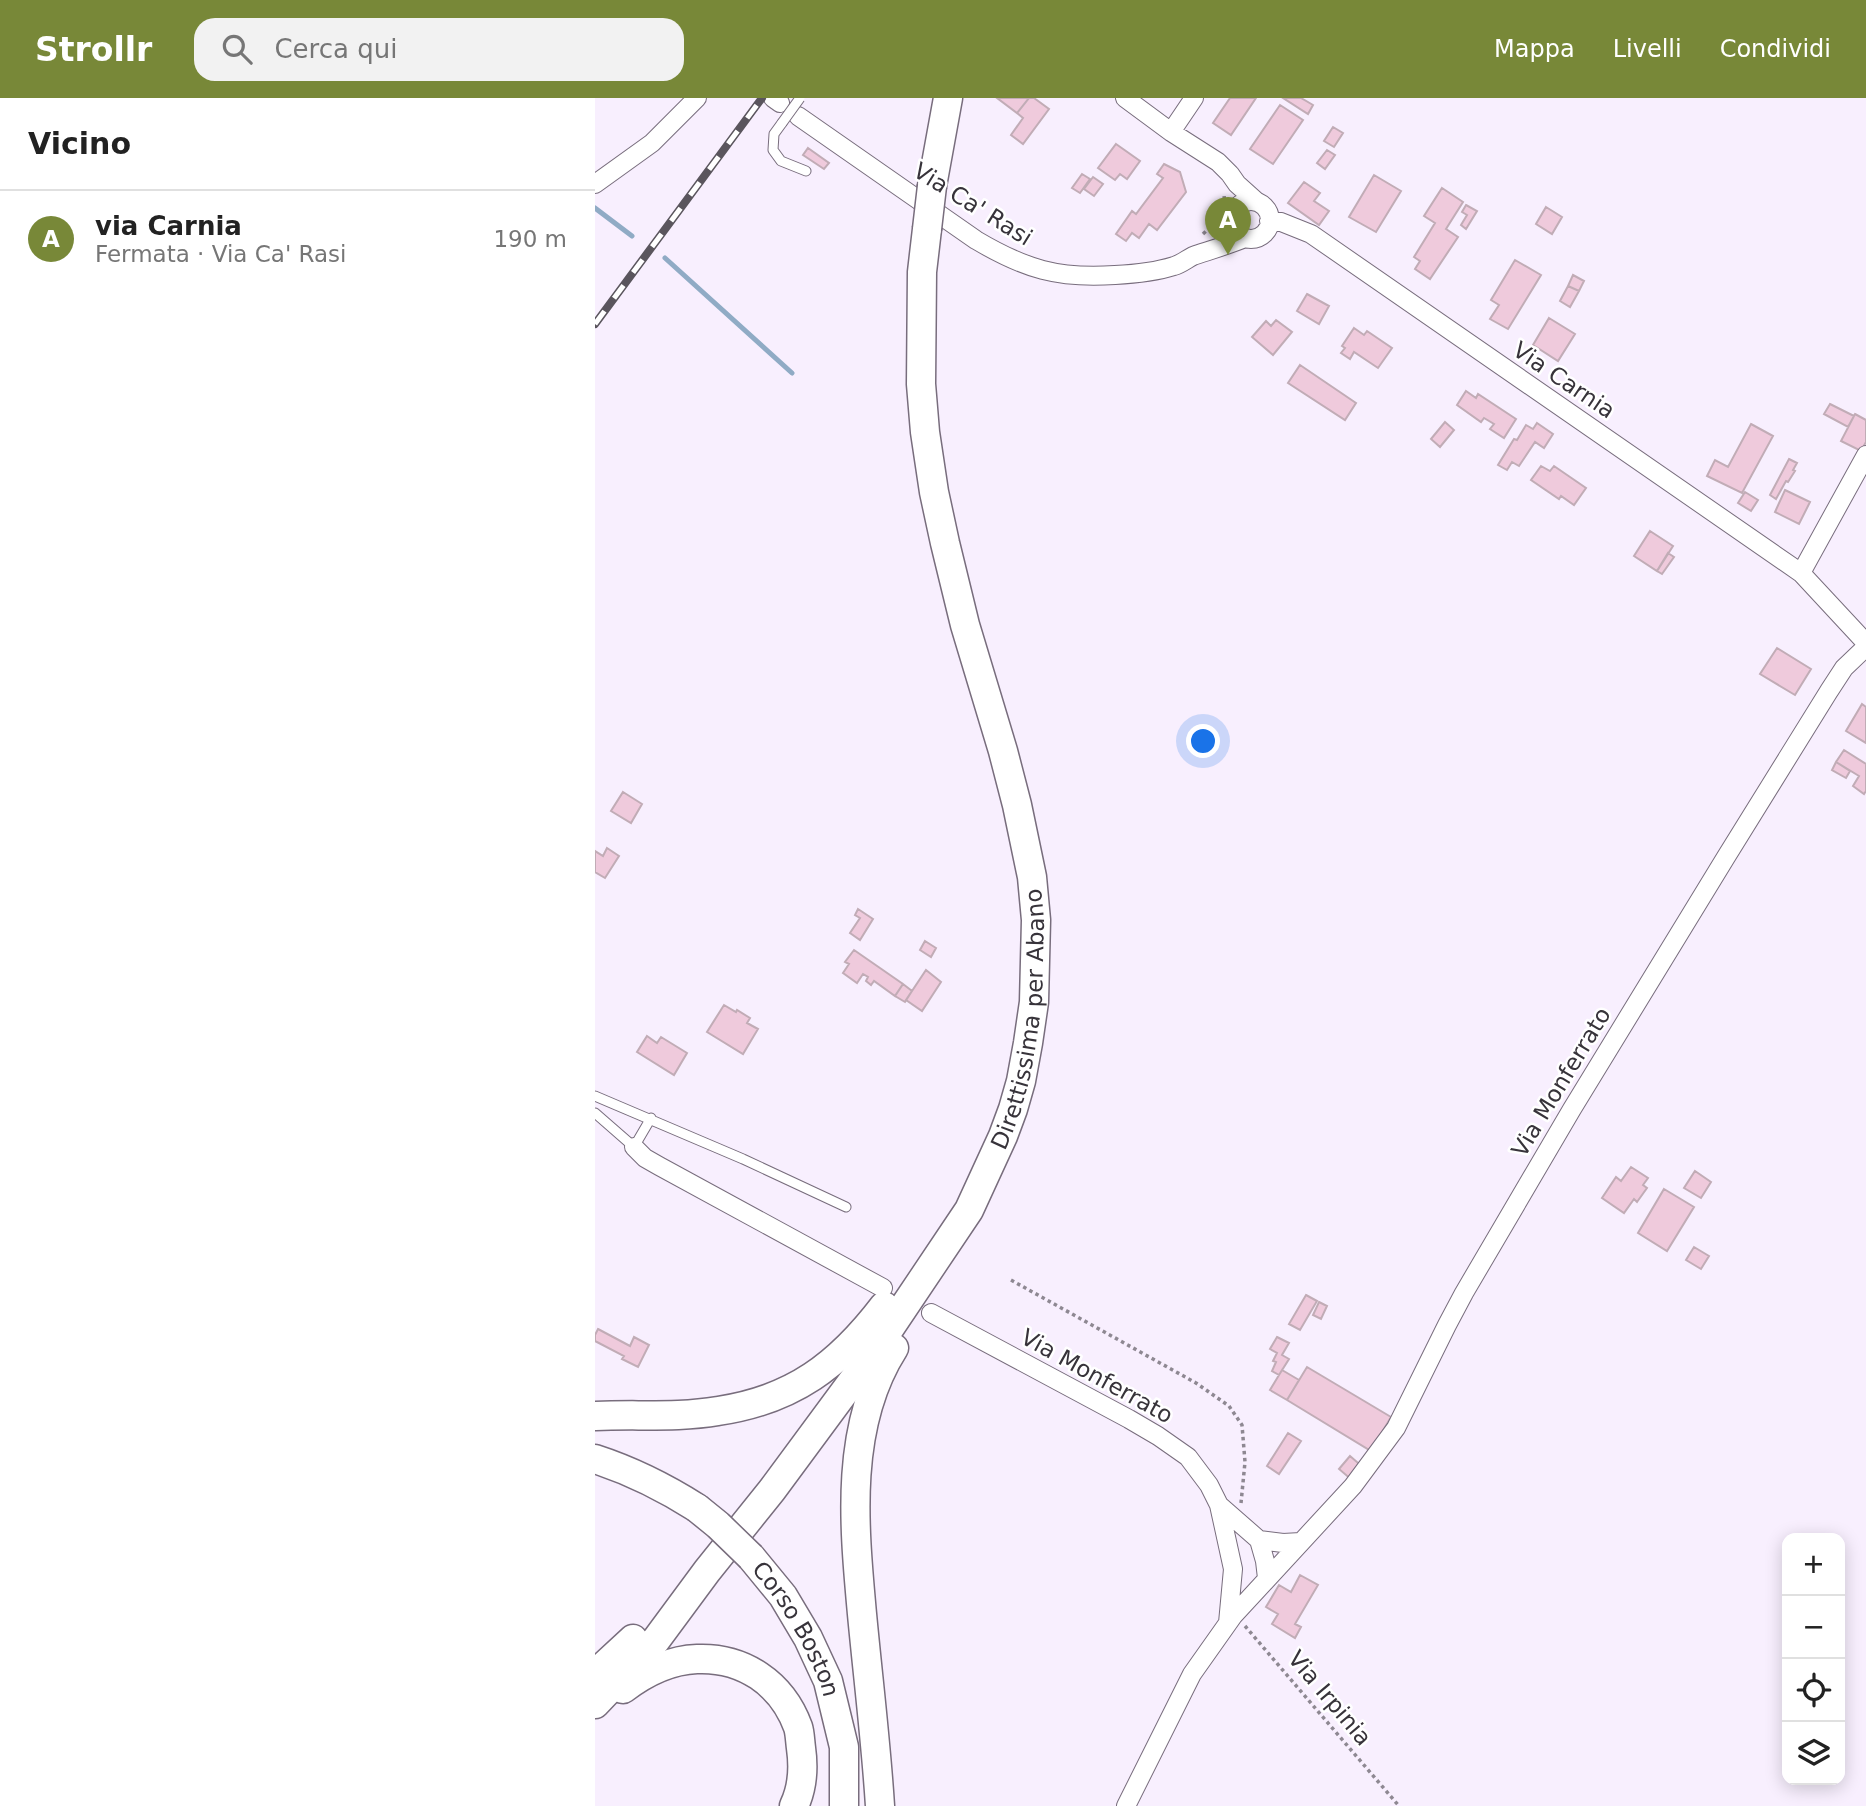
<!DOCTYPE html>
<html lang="it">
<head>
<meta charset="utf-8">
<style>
	:root { --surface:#fff; --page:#f2f2f2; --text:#222; --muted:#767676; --line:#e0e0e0; --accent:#788838 }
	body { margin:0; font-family:"DejaVu Sans",sans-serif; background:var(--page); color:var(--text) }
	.controls { position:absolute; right:21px; bottom:21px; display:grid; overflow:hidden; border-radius:14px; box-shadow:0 4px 18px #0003 }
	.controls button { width:63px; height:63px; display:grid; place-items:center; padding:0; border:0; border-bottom:2px solid var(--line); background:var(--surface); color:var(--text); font:35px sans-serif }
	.you { position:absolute; left:609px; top:644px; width:24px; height:24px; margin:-18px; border:5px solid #fff; border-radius:50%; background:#1a73e8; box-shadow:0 0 0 10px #1a73e833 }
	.badge { display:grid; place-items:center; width:46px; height:46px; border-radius:50%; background:var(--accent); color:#fff; font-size:23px; font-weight:700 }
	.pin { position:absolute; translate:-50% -58px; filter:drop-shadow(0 2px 4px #0008) }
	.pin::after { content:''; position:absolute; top:37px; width:24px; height:21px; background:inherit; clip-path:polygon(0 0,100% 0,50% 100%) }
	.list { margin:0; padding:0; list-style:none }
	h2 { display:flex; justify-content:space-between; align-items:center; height:91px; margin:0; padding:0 28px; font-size:30px }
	h2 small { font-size:23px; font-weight:400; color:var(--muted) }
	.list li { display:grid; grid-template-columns:46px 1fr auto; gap:21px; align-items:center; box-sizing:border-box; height:98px; padding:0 28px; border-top:2px solid var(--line) }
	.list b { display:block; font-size:26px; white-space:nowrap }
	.list p { margin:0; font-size:23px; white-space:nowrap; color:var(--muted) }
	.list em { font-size:23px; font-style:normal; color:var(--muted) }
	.icon { flex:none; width:38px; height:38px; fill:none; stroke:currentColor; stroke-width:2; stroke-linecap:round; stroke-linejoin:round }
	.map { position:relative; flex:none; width:1271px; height:1708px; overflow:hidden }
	header { display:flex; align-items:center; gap:42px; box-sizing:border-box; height:98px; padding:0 35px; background:var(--accent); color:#fff }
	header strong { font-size:33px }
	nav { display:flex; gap:38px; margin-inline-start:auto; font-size:24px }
	.search { width:490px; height:63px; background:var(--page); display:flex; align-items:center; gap:18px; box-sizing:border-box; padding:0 24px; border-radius:21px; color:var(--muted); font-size:26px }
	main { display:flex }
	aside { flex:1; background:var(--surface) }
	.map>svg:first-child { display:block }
</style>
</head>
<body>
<header>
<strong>Strollr</strong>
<div class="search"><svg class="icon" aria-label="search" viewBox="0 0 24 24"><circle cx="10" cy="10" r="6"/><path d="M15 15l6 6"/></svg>Cerca qui</div>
<nav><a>Mappa</a><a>Livelli</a><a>Condividi</a></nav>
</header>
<main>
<aside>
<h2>Vicino<small></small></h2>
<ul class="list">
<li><span class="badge">A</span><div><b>via Carnia</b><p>Fermata · Via Ca' Rasi</p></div><em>190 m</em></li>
</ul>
</aside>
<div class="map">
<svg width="1271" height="1708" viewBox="0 0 1271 1708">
	<rect width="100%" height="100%" fill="#f8effe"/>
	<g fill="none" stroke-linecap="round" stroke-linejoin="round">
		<path stroke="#90abc5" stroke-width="5" d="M0,110l37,28
			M70,160l127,115"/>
	</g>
	<path fill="#efcadc" stroke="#c1acb6" stroke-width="2" d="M402,0h32l-12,15z
		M434,0h5l15,11 -26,35 -12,-9 12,-17 -6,-5z
		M635,0h26l-25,37 -18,-12z
		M688,0h18l12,7 -5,9z
		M685,7l23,15 -30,44 -23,-15z
		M738,29l10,6 -9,14 -10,-6z
		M521,46l24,17 -13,18 -7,-5 -5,6 -17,-12z
		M213,50l21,15 -5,6 -21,-14z
		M732,52l8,5 -10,14 -8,-6z
		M569,66l16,8 6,20 -29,38 -8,-6 -10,14 -7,-5 -6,8 -10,-7 16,-23 4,3 27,-36 -6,-4z
		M487,76l8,5 -10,14 -8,-5z
		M779,77l27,16 -25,41 -27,-15z
		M498,79l10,7 -9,12 -10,-7z
		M709,84l16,11 -6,8 15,10 -10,14 -31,-22z
		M847,90l21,14 -17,27 12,8 -28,42 -15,-10 5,-8 -6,-4 21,-34 -11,-7z
		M871,107l11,6 -11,18 -5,-4 6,-10 -5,-3z
		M951,109l16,10 -10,17 -16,-10z
		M920,162l26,15 -33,54 -18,-10 9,-14 -8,-5z
		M978,177l11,6 -5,10 -11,-5z
		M973,188l11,5 -9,16 -10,-6z
		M712,196l22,12 -10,18 -22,-13z
		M954,220l26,16 -17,27 -25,-16z
		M681,222l16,12 -19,23 -21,-18 14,-16 5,5z
		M759,230l10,7 3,-4 25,17 -14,20 -24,-16 -4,7 -9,-6 4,-5 -3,-2z
		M705,267l56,38 -11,17 -57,-37z
		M871,293l10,7 2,-4 38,25 -12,19 -14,-9 4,-5 -10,-6 -3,4 -24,-17z
		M1235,306l24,12 -6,11 -24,-13z
		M1260,316l11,6v22l-5,9 -20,-10z
		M850,324l9,8 -14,17 -9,-8z
		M942,325l16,11 -9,14 -9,-6 -16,24 -7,-4 -5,8 -9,-5 16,-26 3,1 9,-15 7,4z
		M1156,326l22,12 -31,57 -35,-17 8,-16 13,7z
		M1194,361l8,4 -4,7 2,1 -7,11 -2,-1 -10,18 -6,-4z
		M946,368l9,5 4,-5 32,22 -12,17 -13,-9 -2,3 -28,-19z
		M1190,392l25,12 -11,22 -24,-12z
		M1150,394l13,8 -7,11 -13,-8z
		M1055,433l23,15 -16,25 -23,-15z
		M1073,455l6,4 -12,17 -5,-3z
		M1182,550l34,21 -16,26 -35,-21z
		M1267,606l4,3v36l-20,-12z
		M1249,652l22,14v27l-2,3 -11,-8 6,-10 -23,-14z
		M1241,664l14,9 -4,7 -14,-8z
		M28,694l19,12 -11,19 -20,-12z
		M12,750l12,8 -14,22 -10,-6v-21l8,5z
		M263,811l15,10 -13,21 -10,-7 10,-15 -5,-3z
		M330,843l11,7 -5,9 -11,-7z
		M259,852l49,34 -8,12 -21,-15 -3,4 -5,-4 2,-4 -5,-3 -6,9 -14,-10 6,-9 -4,-2z
		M331,872l15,12 -19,29 -16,-11z
		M308,886l9,7 -7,11 -10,-6z
		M129,907l12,7 1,-2 13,8 -3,5 11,6 -15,25 -36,-22z
		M52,938l10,7 4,-6 26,16 -13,22 -37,-23z
		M1036,1069l17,11 -5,7 4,3 -10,14 -3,-3 -10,14 -22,-15 14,-21 5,4z
		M1100,1073l16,11 -10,16 -17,-10z
		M1069,1091l30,18 -27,44 -29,-18z
		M1099,1149l15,9 -8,13 -15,-9z
		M711,1197l11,6 -17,29 -11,-6z
		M724,1204l8,4 -6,13 -8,-4z
		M3,1231l32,17 4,-9 15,8 -11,22 -16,-8 2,-3 -29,-15v-6z
		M682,1239l12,6 -7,12 7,4 -10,16 -7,-4 4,-9 -3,-1 4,-8 -7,-4z
		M712,1269l84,50 -20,34 -84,-51z
		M687,1272l17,10 -12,20 -17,-10z
		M693,1335l13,8 -22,33 -12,-8z
		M755,1358l15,13 -12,12 -14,-12z
		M705,1477l18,10 -23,39 6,3 -6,11 -23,-14 6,-10 -12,-7 13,-22 12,7z"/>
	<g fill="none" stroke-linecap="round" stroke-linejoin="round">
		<g stroke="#786d7d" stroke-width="11">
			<path id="service" d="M187,25l-8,11 -1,16 8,11 25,10
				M0,998l148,63 103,48
				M0,1015l39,34 17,-29"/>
		</g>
		<g stroke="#786d7d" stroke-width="20">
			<path id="minor" d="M178,0l7,5
				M530,0l46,34 47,30 12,12 7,10 20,18
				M203,18l178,124c49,29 82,39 139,35 20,-1 40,-3 59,-9 7,-2 13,-7 19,-10 18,-6 35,-11 52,-18
				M576,34l23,-34
				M0,86l57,-41 45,-45
				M637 122a19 19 0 1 1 38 0a19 19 0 1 1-38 0Z
				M674,123l12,1 30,12 490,339 65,70
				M1206,475l65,-118
				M39,1049l11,11 14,8 224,122
				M336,1215l198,106 29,17 30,21 21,28 10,20 14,64 -5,54
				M624,1407l40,35 24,3 18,-1
				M664,1442l6,21 2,17
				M531,1708l66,-132 41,-58 120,-130 43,-58 51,-103 17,-32 108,-184 154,-252 103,-166 15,-23 22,-21"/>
		</g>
		<g stroke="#786d7d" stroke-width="31">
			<g id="trunk">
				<path d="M337,88l16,-88"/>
				<path d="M0,1318c41,-2 82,2 123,-5 75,-11 121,-46 166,-105"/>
				<path d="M0,1361c37,12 69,28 102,49"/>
				<path id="s1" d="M156,1459l32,39 25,42 20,43 16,66v59"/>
				<path d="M0,1576l38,-35"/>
				<path d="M28,1591c21,-16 47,-29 74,-30 46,-2 85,24 101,68 2,6 2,14 3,21 3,21 2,39 -7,58"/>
				<path id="s2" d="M0,1606l61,-64 51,-69 65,-81 99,-134 98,-146 34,-74 10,-27 8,-28 7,-38 6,-41 2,-82 -4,-43 -15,-72 -14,-54 -38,-126 -20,-82 -11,-51 -9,-60 -4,-48 1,-112 5,-43"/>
				<path d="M285,1708c-4,-64 -12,-128 -18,-192 -8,-88 -18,-188 32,-266"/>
			</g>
		</g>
		<path stroke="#8e8892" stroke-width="3.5" stroke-dasharray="3.5 3.5" stroke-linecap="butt" d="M608,136c13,-13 23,-19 21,-40
			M416,1182l185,103 33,23 13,19 3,37 -4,41
			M650,1528l154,180"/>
		<use href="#service" stroke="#fff" stroke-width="9"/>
		<use href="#minor" stroke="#fff" stroke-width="18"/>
		<use href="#trunk" stroke="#fff" stroke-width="28"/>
		<g stroke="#5a555d" stroke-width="8">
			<path id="rail" d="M0,226l167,-226"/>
		</g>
		<use href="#rail" stroke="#fff" stroke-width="5" stroke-dasharray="16" stroke-linecap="butt"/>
		<g stroke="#786d7d" stroke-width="11" stroke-linecap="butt">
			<path id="service-bridge" d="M187,25l18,-25"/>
		</g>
		<g stroke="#786d7d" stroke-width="31" stroke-linecap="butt">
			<path id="trunk-bridge" d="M332,131l5,-43
				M102,1410l21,17 33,32"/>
		</g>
		<use href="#service-bridge" stroke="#fff" stroke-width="9"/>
		<use href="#trunk-bridge" stroke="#fff" stroke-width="28"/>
	</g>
	<g text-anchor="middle" stroke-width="5" stroke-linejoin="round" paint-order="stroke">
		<g font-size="23" fill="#37333a" stroke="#fff">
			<text transform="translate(378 106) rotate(32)" y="8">Via Ca' Rasi</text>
			<text transform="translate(969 282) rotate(34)" y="8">Via Carnia</text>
			<text dy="8" stroke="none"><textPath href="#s2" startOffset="821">Direttissima per Abano</textPath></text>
			<text transform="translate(966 984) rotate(-59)" y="8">Via Monferrato</text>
			<text transform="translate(502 1278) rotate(29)" y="8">Via Monferrato</text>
			<text dy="8" stroke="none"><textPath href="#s1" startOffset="86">Corso Boston</textPath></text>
			<text transform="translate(735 1600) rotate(50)" y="8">Via Irpinia</text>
		</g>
	</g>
</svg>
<div class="controls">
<button>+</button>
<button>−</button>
<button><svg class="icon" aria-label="locate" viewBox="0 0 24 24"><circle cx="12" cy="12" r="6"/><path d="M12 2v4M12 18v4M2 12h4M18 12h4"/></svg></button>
<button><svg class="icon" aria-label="layers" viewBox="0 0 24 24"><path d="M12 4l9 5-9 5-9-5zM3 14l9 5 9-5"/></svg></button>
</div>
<div class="you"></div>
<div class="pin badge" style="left:633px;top:157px">A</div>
</div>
</main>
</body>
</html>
